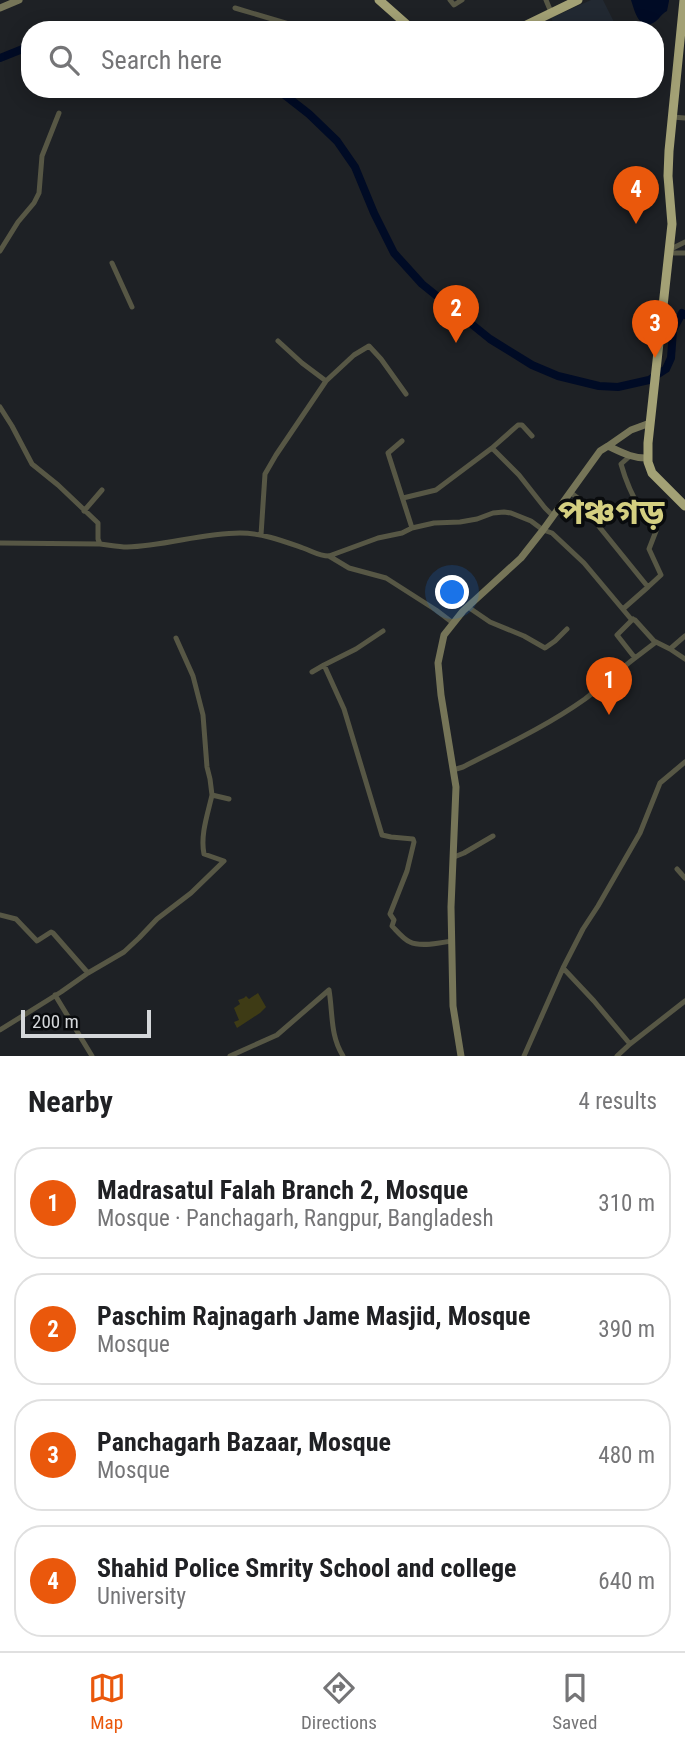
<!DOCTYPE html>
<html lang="en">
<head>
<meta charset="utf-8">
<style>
	:root { --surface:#fff; --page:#f6f6f6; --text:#202124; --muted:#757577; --line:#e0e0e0; --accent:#ea580c }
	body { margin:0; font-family:"Roboto Condensed","Noto Sans Bengali",sans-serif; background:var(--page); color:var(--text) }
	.scale { position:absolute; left:21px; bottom:18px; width:130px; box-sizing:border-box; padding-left:7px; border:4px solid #d4d7da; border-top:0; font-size:19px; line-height:24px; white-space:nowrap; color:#d4d7da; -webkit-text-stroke:5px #090b0d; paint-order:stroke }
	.you { position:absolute; left:453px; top:593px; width:24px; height:24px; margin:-18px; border:5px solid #fff; border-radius:50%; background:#1a73e8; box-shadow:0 0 0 10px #1a73e833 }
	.badge { display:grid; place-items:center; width:46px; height:46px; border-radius:50%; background:var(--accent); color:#fff; font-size:23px; font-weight:700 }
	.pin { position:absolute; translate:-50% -58px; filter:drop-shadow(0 2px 4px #0008) }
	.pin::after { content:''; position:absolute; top:37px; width:24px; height:21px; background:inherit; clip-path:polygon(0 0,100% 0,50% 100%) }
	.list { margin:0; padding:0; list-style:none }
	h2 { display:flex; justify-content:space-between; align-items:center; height:91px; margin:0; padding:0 28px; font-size:30px }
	h2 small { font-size:23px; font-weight:400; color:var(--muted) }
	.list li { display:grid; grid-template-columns:46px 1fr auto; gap:21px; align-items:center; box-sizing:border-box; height:112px; margin:0 14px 14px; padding:0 14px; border:2px solid var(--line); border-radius:28px }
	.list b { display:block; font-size:26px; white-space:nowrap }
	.list p { margin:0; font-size:23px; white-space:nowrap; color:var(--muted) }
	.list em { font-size:23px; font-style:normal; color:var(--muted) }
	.icon { flex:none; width:38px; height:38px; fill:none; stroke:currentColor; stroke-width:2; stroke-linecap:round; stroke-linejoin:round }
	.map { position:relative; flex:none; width:685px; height:1056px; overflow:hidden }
	.search { position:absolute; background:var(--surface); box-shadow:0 4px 18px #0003; left:21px; right:21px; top:21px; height:77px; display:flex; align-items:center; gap:18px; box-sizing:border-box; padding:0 24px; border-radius:28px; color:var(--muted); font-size:26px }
	.sheet { height:595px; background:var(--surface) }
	nav { display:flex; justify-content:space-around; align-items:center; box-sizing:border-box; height:98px; border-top:2px solid var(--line); background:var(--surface); font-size:19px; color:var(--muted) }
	nav a { display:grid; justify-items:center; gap:4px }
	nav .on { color:var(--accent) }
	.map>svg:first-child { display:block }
</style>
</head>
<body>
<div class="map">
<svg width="685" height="1056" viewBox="0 0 685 1056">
	<rect width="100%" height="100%" fill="#1e2125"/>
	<path fill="#222932" d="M591,0h12l15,30h-61l-6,-12z"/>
	<path fill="#3e3b15" d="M258,993l8,14 -6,6 -23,15 -3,-6 5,-2 -5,-12 6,-4 -2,-4 6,-2 2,-2 3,3z"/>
	<path fill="#000b25" d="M631,0h38v1l-2,10c-6,3 -8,9 -14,12 -14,8 -19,-14 -22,-23z"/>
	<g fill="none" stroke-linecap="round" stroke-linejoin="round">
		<path stroke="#000b25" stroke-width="8" d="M0,58l30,-12
			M277,89l32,25 28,27 18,26 19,46 20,40 28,31 68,55 42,26 26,11 41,10 19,1 31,-7 17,-11 5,-11 2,-28 9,-17 3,2"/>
		<path stroke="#575745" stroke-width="5" d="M450,0l4,5 8,-5
			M546,0l5,12
			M235,8l74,22
			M672,117l13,1
			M669,250l16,-8
			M0,251l18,-29 16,-19 5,-10 3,-37 17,-43
			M669,253h16
			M112,263l20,44
			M278,341l24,22 24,18
			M0,407l12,19 20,38 26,21 40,38v16l2,5c9,1 19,3 27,3 38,-1 75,-14 113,-14 22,0 43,8 63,15 9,3 16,8 26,8l49,-18 24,-5 10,-5
			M402,441l-14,12 24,75 22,-5 26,-1 17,-3 16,-6 11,-1 7,1 20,8 12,9 9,3 32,30 47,56 4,1 19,21 16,8 15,-13
			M492,448l26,-23h4l10,11
			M630,456l-9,8c7,25 18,47 35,67l-7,18 12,26 -13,12
			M570,492l9,7 22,30 47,58 -25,22
			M403,498l33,-8 56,-42 27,27 26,33 8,8
			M84,511l18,-21
			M261,535l4,-61 11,-19 50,-74 28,-26 15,-9 12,13 25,35
			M0,543l100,1
			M329,556l20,12 37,10 50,32 17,13
			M468,607l22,15 34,14 21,12 10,-7 12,-12
			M633,619l-16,16 18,23 21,-16
			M176,638l17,38 10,39 4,52 3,12 2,16
			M670,649l15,10
			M324,665l32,-16 27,-18
			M312,672l12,-7 20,44 38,126 9,2 22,2 1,3 -7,29 -17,43 4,6 -2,6c5,5 11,13 18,16 10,5 31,1 42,-1
			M453,770l10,-3c41,-21 84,-41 122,-68 17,-13 33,-28 50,-41
			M454,857l10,-4 29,-17
			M677,869l8,9
			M0,915l16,4 21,22 14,-9 2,1 35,40
			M563,968l20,-39 15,-23 42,-73 20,-50 25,-21
			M55,995l37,61
			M0,1030l61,-38 27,-19 36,-21 15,-14 18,-19 34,-26 33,-32 -20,-7c-4,-19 4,-41 8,-59l17,4
			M230,1056l47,-21 52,-45c4,24 1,45 14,66
			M524,1056l39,-88 31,33 36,43 55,-43
			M617,1056l13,-12"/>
		<path stroke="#767558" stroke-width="7" d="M0,8l19,-8
			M608,446l23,-16 19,-7
			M461,1056l-8,-50 -2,-99 5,-120 -15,-92 -3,-32 6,-28 19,-24 58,-53 22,-28 57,-79 8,-5c13,6 25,13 40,12"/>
		<path stroke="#a3a175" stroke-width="9" d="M379,0l34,30
			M684,0l-15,151 -1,25 4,48 -24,219v19l4,11 33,33
			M516,30l62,-30"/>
	</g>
	<g text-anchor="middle" stroke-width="7" stroke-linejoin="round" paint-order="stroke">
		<g font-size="35" font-weight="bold" fill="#d4cf81" stroke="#090b0d">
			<text x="611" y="524">পঞ্চগড়</text>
		</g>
	</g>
</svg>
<div class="scale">200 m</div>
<div class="you"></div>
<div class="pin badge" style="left:609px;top:715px">1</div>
<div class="pin badge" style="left:456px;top:343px">2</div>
<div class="pin badge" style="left:655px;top:358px">3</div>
<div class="pin badge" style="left:636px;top:224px">4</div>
<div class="search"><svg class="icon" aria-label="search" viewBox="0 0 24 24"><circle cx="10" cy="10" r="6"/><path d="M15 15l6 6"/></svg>Search here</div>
</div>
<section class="sheet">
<h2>Nearby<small>4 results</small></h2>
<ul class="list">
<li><span class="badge">1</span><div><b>Madrasatul Falah Branch 2, Mosque</b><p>Mosque · Panchagarh, Rangpur, Bangladesh</p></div><em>310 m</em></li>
<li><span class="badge">2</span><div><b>Paschim Rajnagarh Jame Masjid, Mosque</b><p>Mosque</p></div><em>390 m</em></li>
<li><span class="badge">3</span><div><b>Panchagarh Bazaar, Mosque</b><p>Mosque</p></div><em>480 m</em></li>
<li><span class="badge">4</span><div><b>Shahid Police Smrity School and college</b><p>University</p></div><em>640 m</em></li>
</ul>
</section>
<nav>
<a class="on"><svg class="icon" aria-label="map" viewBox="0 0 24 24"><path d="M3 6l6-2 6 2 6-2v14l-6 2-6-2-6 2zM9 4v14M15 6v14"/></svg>Map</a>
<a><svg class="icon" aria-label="directions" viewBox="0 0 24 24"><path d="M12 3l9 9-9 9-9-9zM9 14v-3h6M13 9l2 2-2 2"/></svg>Directions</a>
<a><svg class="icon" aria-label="saved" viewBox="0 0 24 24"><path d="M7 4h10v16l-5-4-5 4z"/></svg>Saved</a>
</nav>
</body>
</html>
